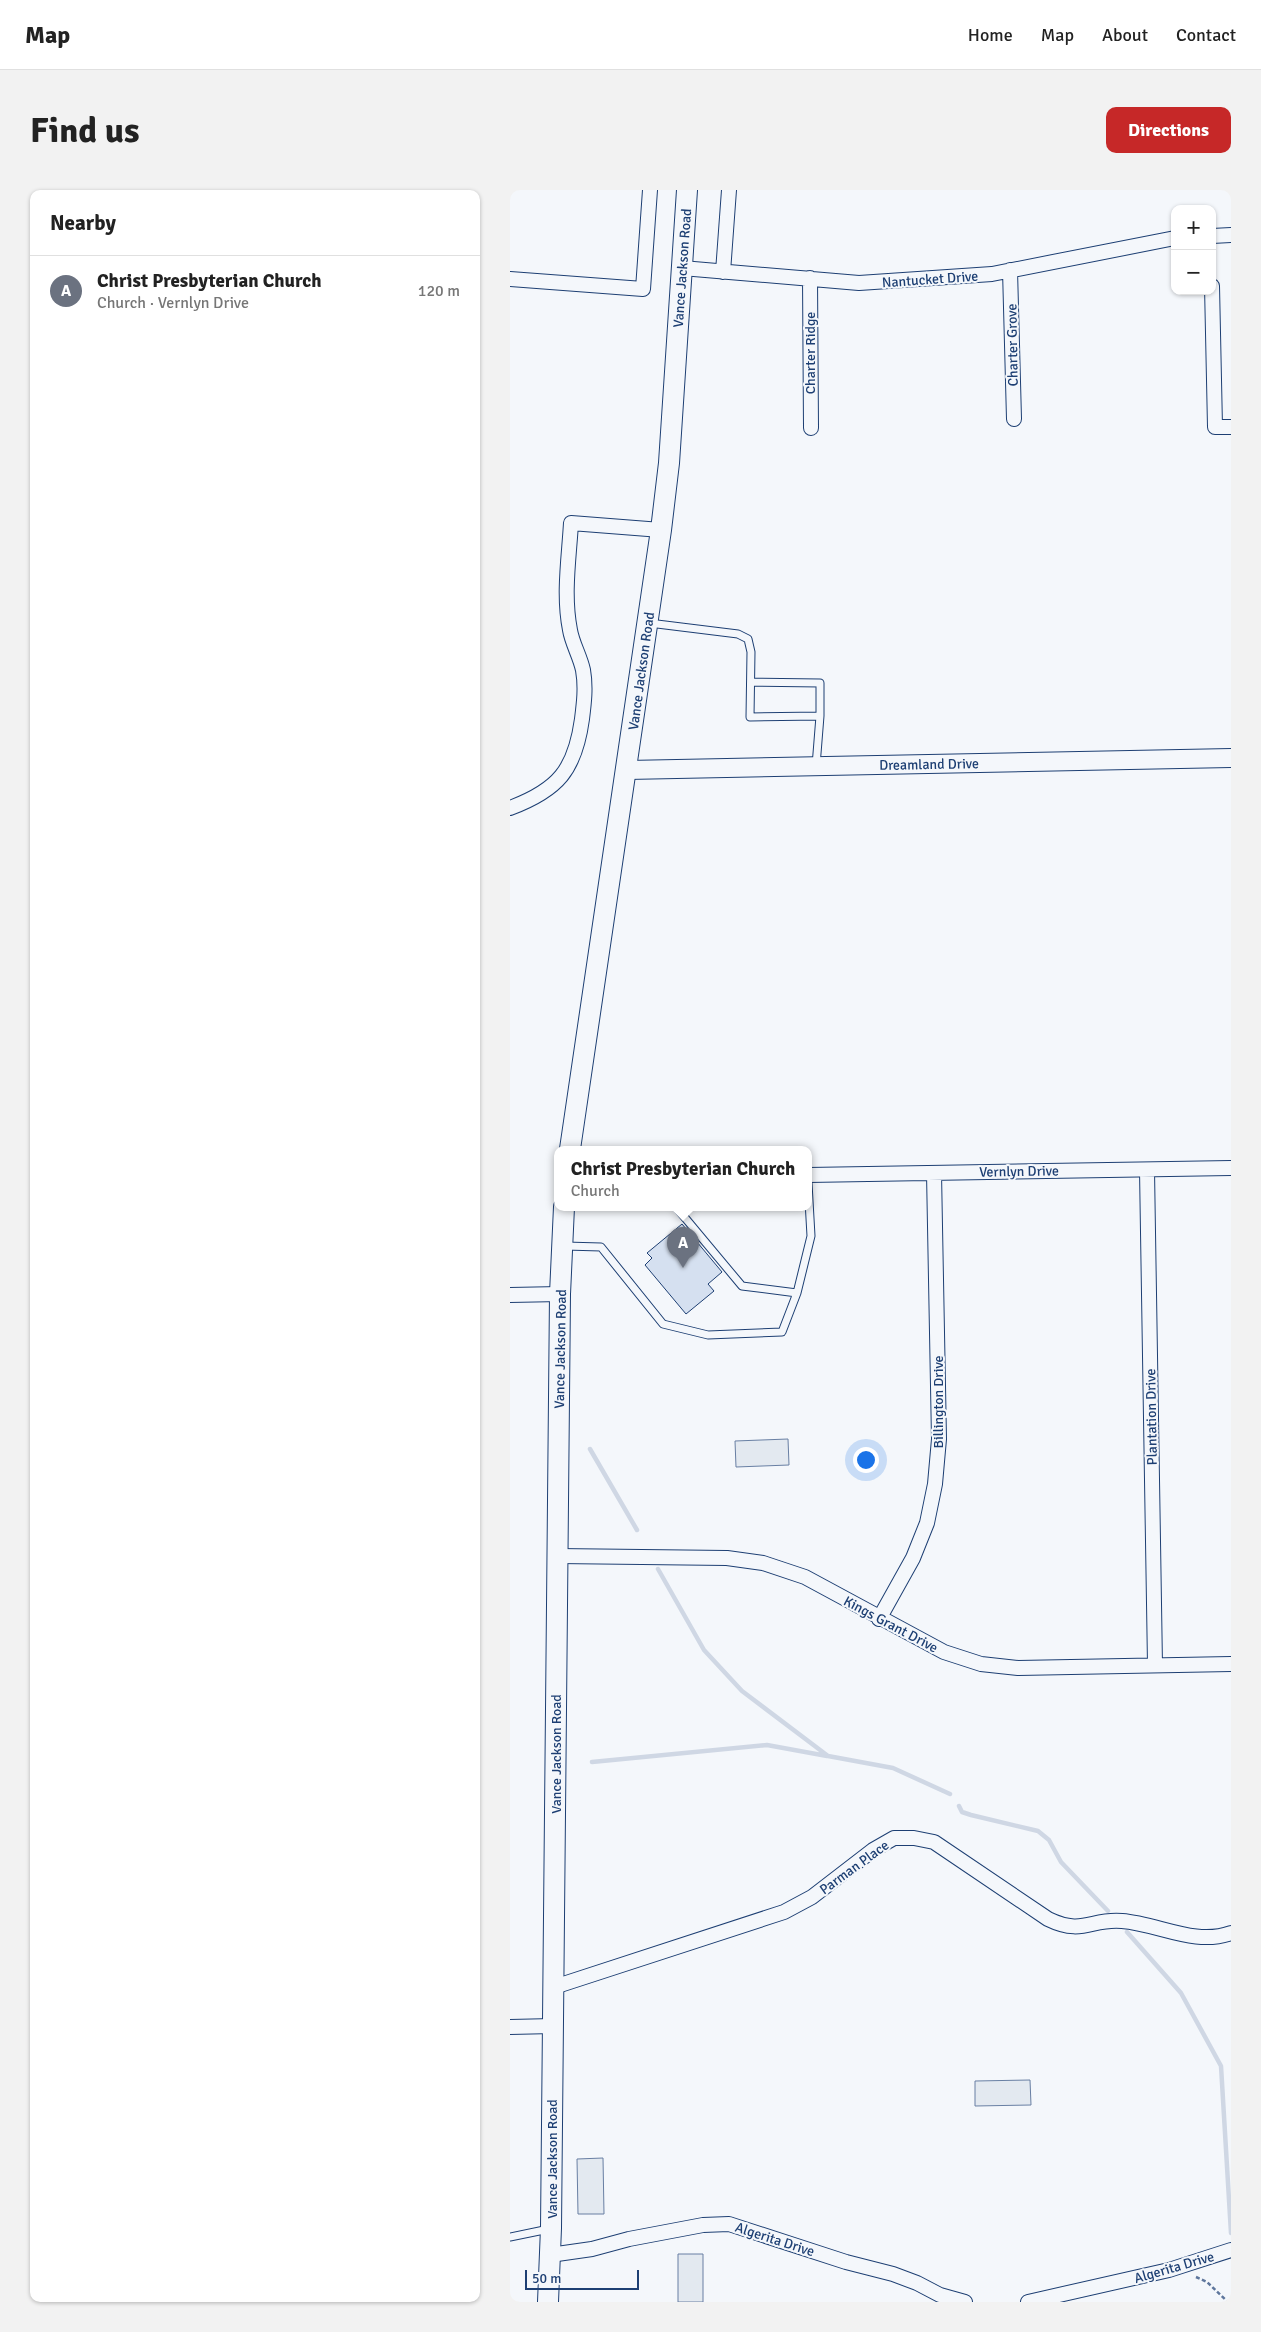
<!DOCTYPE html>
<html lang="en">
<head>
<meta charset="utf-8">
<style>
	:root { --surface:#fff; --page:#f2f2f2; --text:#222; --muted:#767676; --line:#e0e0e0; --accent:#c62828 }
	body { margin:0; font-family:Signika,sans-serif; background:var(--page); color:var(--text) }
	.controls { position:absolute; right:15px; top:15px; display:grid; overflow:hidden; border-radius:10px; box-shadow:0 1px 4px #0004 }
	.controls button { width:45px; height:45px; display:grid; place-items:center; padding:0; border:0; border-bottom:1px solid var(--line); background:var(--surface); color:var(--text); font:25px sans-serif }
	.scale { position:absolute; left:15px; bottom:12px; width:114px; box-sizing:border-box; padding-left:5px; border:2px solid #1d3f73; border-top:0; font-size:14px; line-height:18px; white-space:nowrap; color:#1d3f73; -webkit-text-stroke:4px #f4f7fb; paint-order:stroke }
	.you { position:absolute; left:355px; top:1269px; width:18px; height:18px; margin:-12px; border:4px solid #fff; border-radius:50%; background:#1a73e8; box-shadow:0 0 0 8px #1a73e833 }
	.badge { display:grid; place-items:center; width:32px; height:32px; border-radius:50%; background:var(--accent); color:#fff; font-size:16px; font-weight:700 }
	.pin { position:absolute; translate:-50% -41px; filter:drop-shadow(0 1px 2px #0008) }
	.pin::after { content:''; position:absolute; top:26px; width:18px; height:15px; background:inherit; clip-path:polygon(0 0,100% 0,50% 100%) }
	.popup { position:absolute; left:44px; top:956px; width:258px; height:65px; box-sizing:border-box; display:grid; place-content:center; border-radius:10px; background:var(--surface); filter:drop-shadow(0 1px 4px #0005); font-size:16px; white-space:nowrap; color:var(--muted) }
	.popup b { font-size:19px; color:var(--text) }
	.popup::after { content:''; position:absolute; left:50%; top:100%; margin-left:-10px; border:10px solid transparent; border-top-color:var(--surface) }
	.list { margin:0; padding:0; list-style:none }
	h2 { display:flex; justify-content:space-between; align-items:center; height:65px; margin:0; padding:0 20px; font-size:21px }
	h2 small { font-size:16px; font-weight:400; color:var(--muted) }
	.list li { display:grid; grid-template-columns:32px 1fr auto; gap:15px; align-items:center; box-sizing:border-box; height:70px; padding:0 20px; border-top:1px solid var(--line) }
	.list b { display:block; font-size:19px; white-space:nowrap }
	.list p { margin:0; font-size:16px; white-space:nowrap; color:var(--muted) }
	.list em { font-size:16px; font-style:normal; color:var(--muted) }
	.map { position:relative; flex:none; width:721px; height:2112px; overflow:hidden; border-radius:10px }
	header { display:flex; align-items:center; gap:30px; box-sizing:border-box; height:70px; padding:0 25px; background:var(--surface); border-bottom:1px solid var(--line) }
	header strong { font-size:24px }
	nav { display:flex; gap:28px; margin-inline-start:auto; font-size:18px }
	.intro { display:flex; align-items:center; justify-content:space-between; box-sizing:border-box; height:120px; padding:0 30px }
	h1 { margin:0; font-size:35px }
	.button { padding:12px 22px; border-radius:10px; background:var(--accent); color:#fff; font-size:18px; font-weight:700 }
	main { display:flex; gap:30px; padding:0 30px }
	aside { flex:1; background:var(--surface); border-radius:10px; box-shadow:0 1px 4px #0004 }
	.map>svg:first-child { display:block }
</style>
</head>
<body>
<header>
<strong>Map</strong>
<nav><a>Home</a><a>Map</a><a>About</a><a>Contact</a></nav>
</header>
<div class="intro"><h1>Find us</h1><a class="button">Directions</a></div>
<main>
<aside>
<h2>Nearby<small></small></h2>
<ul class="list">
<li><span class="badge" style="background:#6b7280">A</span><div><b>Christ Presbyterian Church</b><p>Church · Vernlyn Drive</p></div><em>120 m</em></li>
</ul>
</aside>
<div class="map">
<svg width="721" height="2112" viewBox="0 0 721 2112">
	<rect width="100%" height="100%" fill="#f4f7fb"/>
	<path fill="#e3e9f0" stroke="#687fa3" d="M278,1249l1,26 -53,2 -1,-26z
		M520,1890l1,25 -56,1v-25z
		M93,1968l1,56h-26l-1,-55z
		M168,2064h25v48h-25z"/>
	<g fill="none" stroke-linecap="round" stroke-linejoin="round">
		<path stroke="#cfd7e4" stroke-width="4.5" d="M80,1259l47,81
			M148,1379l46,81 38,41 86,65 65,12 57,26
			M82,1572l175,-17 60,11
			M449,1616l3,6 9,3 67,16 11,9 12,22 47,49
			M617,1742l54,61 40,73 10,167"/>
	</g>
	<path fill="#d5e0f0" stroke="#1d3f73" d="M172,1034l40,48 -14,12 6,7 -28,23 -41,-49 7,-7 -5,-5z"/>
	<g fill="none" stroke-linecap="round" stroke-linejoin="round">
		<g stroke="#1d3f73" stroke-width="9">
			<path id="service" d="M139,433l89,11 10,5 3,13 -1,65 70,-1 -4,50
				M241,492l69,1v33
				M166,1017l66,79 55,7
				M55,1056l36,1 62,77 45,11 74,-3 15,-39 14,-57 -3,-53
				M0,2047l39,-8"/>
		</g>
		<g stroke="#1d3f73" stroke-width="16">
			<path id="minor" d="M702,46l19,-1
				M172,78l177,15 133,-9 183,-36
				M500,80l4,149
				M213,82l6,-82
				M300,88l1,150
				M0,89l133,10 7,-99
				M702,96l3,141h16
				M0,618c48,-18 65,-38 72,-89 2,-16 4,-32 1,-49 -3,-14 -11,-27 -13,-40 -7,-35 -1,-72 1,-107l90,7
				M637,980l8,495
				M298,985l423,-7
				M0,1105l50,-1
				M47,1366l170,2 36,5 42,14 139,75 37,12 37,4 213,-4
				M369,1429l34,-61 14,-35 8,-39 4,-45 -5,-266
				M44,1797l230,-75 28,-15 61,-47 21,-12h20l20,4 114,77c35,17 43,-1 74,2 37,3 73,25 109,12
				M0,1837l43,-1
				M40,2065l42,-6 37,-10 74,-14 26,-1 117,38 47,12 24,9 23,12 25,7
				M518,2112l141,-32 62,-20"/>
		</g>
		<g stroke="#1d3f73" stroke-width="20">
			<path id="tertiary" d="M117,580l604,-12"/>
		</g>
		<g stroke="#1d3f73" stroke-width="22">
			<path id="secondary" d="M60,959l91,-619 8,-67 18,-273
				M38,2112l3,-74 9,-934 4,-87"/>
		</g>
		<path stroke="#5e769c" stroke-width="2.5" stroke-dasharray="4 2.5" stroke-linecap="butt" d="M686,2087l11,5 21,20"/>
		<use href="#service" stroke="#f4f7fb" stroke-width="7"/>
		<use href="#minor" stroke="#f4f7fb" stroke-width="14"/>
		<use href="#tertiary" stroke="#f4f7fb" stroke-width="18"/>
		<use href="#secondary" stroke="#f4f7fb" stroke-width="20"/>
	</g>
	<g text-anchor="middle" stroke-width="4" stroke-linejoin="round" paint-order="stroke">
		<g font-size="14" fill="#1d3f73" stroke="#f4f7fb">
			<text transform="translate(172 78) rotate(-86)" y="5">Vance Jackson Road</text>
			<text transform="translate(420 89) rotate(-4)" y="5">Nantucket Drive</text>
			<text transform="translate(502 155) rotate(-91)" y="5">Charter Grove</text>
			<text transform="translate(300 163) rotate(-90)" y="5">Charter Ridge</text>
			<text transform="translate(131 481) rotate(-82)" y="5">Vance Jackson Road</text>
			<text transform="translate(419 574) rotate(-1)" y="5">Dreamland Drive</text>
			<text transform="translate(509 981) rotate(-1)" y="5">Vernlyn Drive</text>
			<text transform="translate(50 1159) rotate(-89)" y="5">Vance Jackson Road</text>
			<text transform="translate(428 1212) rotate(-90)" y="5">Billington Drive</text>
			<text transform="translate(641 1227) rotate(-91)" y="5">Plantation Drive</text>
			<text transform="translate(381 1434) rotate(28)" y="5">Kings Grant Drive</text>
			<text transform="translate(46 1564) rotate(-90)" y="5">Vance Jackson Road</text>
			<text transform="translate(344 1677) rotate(-36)" y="5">Parman Place</text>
			<text transform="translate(42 1969) rotate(-90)" y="5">Vance Jackson Road</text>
			<text transform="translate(265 2049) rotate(18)" y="5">Algerita Drive</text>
			<text transform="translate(664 2077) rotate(-16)" y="5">Algerita Drive</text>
		</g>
	</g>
</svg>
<div class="controls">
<button>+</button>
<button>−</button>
</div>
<div class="scale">50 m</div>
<div class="you"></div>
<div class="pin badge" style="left:173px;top:1078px;background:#6b7280">A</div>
<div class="popup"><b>Christ Presbyterian Church</b>Church</div>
</div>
</main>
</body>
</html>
